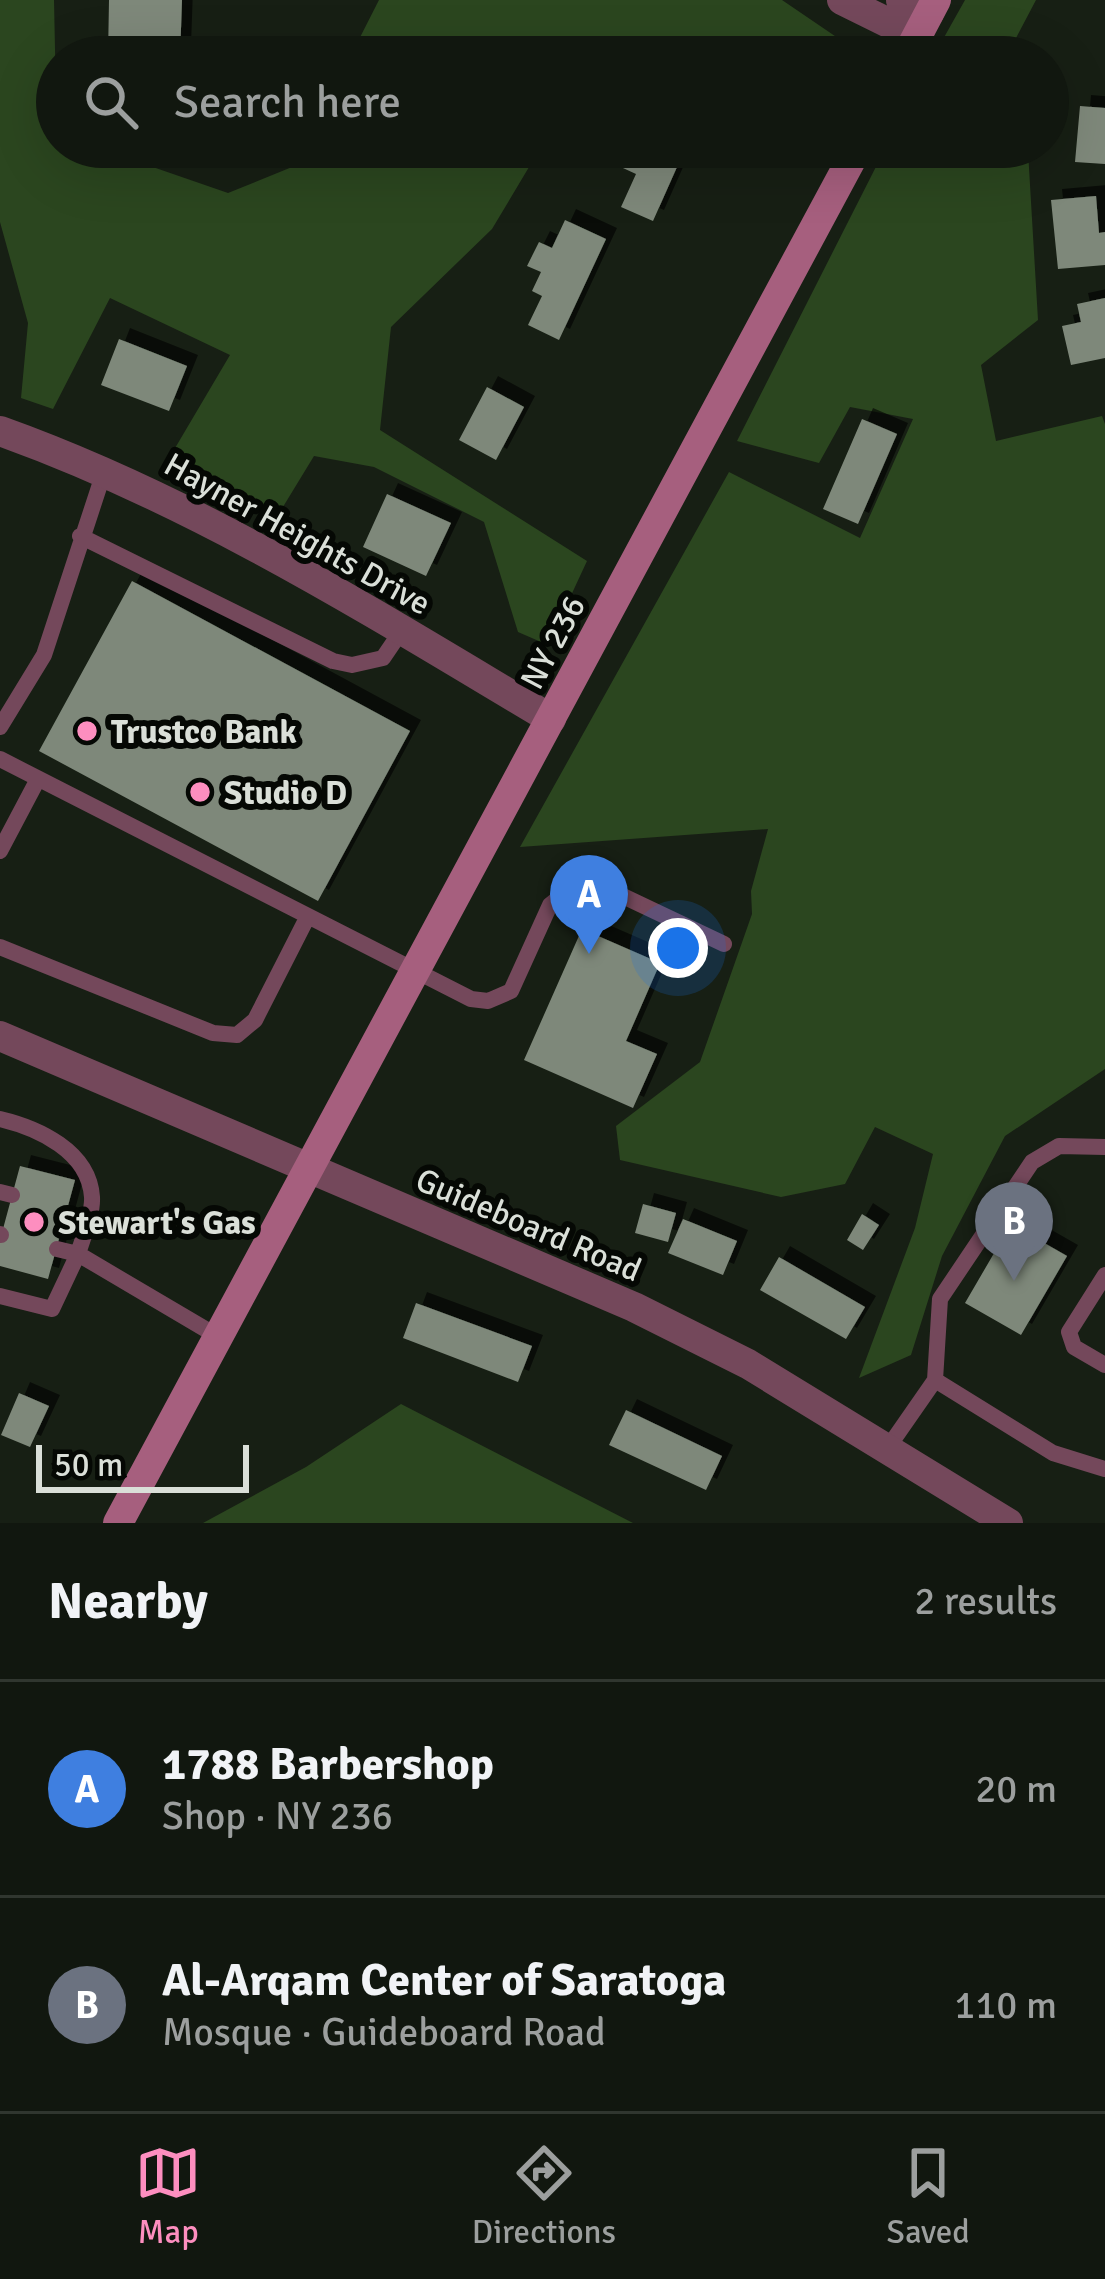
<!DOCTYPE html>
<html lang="en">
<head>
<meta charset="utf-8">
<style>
	:root { --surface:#11170f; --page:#1a2018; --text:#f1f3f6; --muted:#9c9f9e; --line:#30362f; --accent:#fd8ebf }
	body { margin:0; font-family:Signika,sans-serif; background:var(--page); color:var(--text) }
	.scale { position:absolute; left:36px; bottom:30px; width:213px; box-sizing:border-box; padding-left:12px; border:6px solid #dadfd8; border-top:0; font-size:33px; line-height:42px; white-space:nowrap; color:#dadfd8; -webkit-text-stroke:9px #050804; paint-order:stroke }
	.you { position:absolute; left:678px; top:948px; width:42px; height:42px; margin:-30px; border:9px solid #fff; border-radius:50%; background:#1a73e8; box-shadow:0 0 0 18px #1a73e833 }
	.badge { display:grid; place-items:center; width:78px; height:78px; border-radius:50%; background:var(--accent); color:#fff; font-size:39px; font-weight:700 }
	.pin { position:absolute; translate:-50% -99px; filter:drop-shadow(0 3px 6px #0008) }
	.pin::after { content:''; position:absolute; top:63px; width:42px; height:36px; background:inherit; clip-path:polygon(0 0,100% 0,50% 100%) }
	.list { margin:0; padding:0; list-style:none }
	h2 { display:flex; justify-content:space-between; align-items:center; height:156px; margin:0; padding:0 48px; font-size:51px }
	h2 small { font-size:39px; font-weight:400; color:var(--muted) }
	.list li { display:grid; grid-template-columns:78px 1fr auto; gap:36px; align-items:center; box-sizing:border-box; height:216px; padding:0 48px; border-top:3px solid var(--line) }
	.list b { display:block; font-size:45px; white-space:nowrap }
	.list p { margin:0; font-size:39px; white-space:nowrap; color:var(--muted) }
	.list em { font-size:39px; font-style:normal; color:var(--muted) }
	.icon { flex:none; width:66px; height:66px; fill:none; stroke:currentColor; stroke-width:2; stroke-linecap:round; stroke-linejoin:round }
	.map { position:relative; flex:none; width:1105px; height:1523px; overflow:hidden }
	.search { position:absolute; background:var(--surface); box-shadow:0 12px 48px #0002; left:36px; right:36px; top:36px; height:132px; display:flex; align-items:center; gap:30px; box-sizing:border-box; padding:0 42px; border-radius:66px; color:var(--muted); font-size:45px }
	.sheet { height:588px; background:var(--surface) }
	nav { display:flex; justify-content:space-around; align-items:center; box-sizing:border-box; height:168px; border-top:3px solid var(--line); background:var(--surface); font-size:33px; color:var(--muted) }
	nav a { display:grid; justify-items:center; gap:6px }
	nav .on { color:var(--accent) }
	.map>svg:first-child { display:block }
</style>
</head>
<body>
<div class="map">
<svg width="1105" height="1523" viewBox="0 0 1105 1523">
	<defs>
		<filter id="shadow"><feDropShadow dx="11" dy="-11" stdDeviation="0" flood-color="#0009"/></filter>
	</defs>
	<rect width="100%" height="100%" fill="#171f14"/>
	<path fill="#2b461f" d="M0,0h54l3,147h38l133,46 64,-26 10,-20h239l-49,82 -101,98 -11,103 207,131 -39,84 -30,-13 -34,-110 -110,-55 -60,-11 -39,64 -107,-60 62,-105 -120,-57 -57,111 -32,-11 7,-75 -28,-101z
		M379,0h403l72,49 -5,8h-205l-37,-19 -12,19h-245z
		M965,0h71l-30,57h-73z
		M886,147l142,4 10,169 -57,45 15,76 106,-25 3,8v645l-100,67 -63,120 -31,99 -52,23 56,-150 18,-74 -58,-27 -30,57 -64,13 -161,-37 -4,-34 84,-64 52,-148 -1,-23 17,-62 -248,18 209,-375 131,66 53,-119 -63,-12 -31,56 -82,-22z
		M401,1404l232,119h-430l103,-56z"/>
	<path fill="#7e887a" filter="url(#shadow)" d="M109,0h73l-2,57h-72z
		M1080,106l25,2v56l-30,-2z
		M603,147h52l26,11 -28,63 -32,-14 15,-33 -37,-17z
		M1096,196l3,37 6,-1v33l-47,4 -7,-69z
		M565,220l41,19 -47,101 -31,-15 14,-29 -10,-5 9,-19 -14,-6 12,-24 13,6z
		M1105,298v60l-34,7 -9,-39 19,-4 -4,-18z
		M119,339l68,27 -18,45 -68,-26z
		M487,387l37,20 -28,53 -37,-20z
		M862,419l35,15 -39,90 -35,-15z
		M387,494l64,29 -25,53 -63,-29z
		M132,581l278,150 -92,170 -279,-150z
		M582,929l78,34 -34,78 31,13 -24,54 -109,-48z
		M20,1166l55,14 -27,99 -48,-13v-26z
		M643,1204l33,9 -8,29 -33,-9z
		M862,1214l17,11 -16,25 -16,-10z
		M683,1219l54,22 -14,34 -55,-22z
		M1011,1224l56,32 -46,79 -56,-32z
		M779,1257l86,50 -19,32 -86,-49z
		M416,1303l116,43 -14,36 -115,-44z
		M19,1393l30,13 -19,41 -29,-12z
		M626,1410l96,46 -16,34 -97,-45z"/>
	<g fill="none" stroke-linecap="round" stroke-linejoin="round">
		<path stroke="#74485b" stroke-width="16" d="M80,536l253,125 19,4 31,-7 19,-28
			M0,727l44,-72 61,-186
			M0,759l471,240 17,2 23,-10 39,-86 21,-17h35l118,56
			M0,851l38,-72
			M0,947l213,86 24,2 18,-15 52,-102
			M0,1119c38,9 89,32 92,78 1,17 -9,40 -14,57l139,82
			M0,1192l12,3
			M0,1234l1,1
			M1105,1275l-36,57 5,15 31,18
			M0,1296l52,13 26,-55 -21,-5
			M935,1380l118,73 52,16
			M887,1449l48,-69 5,-81 92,-137 27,-16 46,1"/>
		<path stroke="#74485b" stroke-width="30" d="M842,0l75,37
			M901,0l28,13
			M0,431c196,70 373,182 551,288"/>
		<path stroke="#74485b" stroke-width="30" d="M0,1036l634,271 114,57 260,159"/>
		<path stroke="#a65f7e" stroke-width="30" d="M906,57l30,-57
			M118,1523l740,-1376"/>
	</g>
	<g fill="#fd8ebf" stroke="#050804" stroke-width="4.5">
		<circle cx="87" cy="731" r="12"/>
		<circle cx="200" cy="792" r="12"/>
		<circle cx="34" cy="1222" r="12"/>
	</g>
	<g text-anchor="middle" stroke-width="12" stroke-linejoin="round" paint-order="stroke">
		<g font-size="33" fill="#dadfd8" stroke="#050804">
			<text transform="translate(298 533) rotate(29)" y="12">Hayner Heights Drive</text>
			<text transform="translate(552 642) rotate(-62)" y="12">NY 236</text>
			<text transform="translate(529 1224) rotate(23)" y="12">Guideboard Road</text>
		</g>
		<g font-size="33" font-weight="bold" fill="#dadfd8" stroke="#050804" text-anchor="start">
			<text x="111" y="743">Trustco Bank</text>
			<text x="224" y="804">Studio D</text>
			<text x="58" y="1234">Stewart's Gas</text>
		</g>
	</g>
</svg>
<div class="scale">50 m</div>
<div class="you"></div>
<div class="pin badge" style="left:589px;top:954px;background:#3f7fe0">A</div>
<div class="pin badge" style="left:1014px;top:1281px;background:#6b7280">B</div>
<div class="search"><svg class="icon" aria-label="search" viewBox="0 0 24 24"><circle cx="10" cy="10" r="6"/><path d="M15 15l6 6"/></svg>Search here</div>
</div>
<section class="sheet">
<h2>Nearby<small>2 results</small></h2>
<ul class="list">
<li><span class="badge" style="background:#3f7fe0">A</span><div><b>1788 Barbershop</b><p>Shop · NY 236</p></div><em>20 m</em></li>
<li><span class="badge" style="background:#6b7280">B</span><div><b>Al-Arqam Center of Saratoga</b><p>Mosque · Guideboard Road</p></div><em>110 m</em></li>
</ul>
</section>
<nav>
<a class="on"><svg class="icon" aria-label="map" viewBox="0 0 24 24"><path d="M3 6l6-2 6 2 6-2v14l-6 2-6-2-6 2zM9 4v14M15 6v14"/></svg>Map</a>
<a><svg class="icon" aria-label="directions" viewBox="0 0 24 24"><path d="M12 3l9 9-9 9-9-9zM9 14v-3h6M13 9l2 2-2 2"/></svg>Directions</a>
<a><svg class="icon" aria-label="saved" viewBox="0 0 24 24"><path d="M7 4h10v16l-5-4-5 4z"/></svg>Saved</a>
</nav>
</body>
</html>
